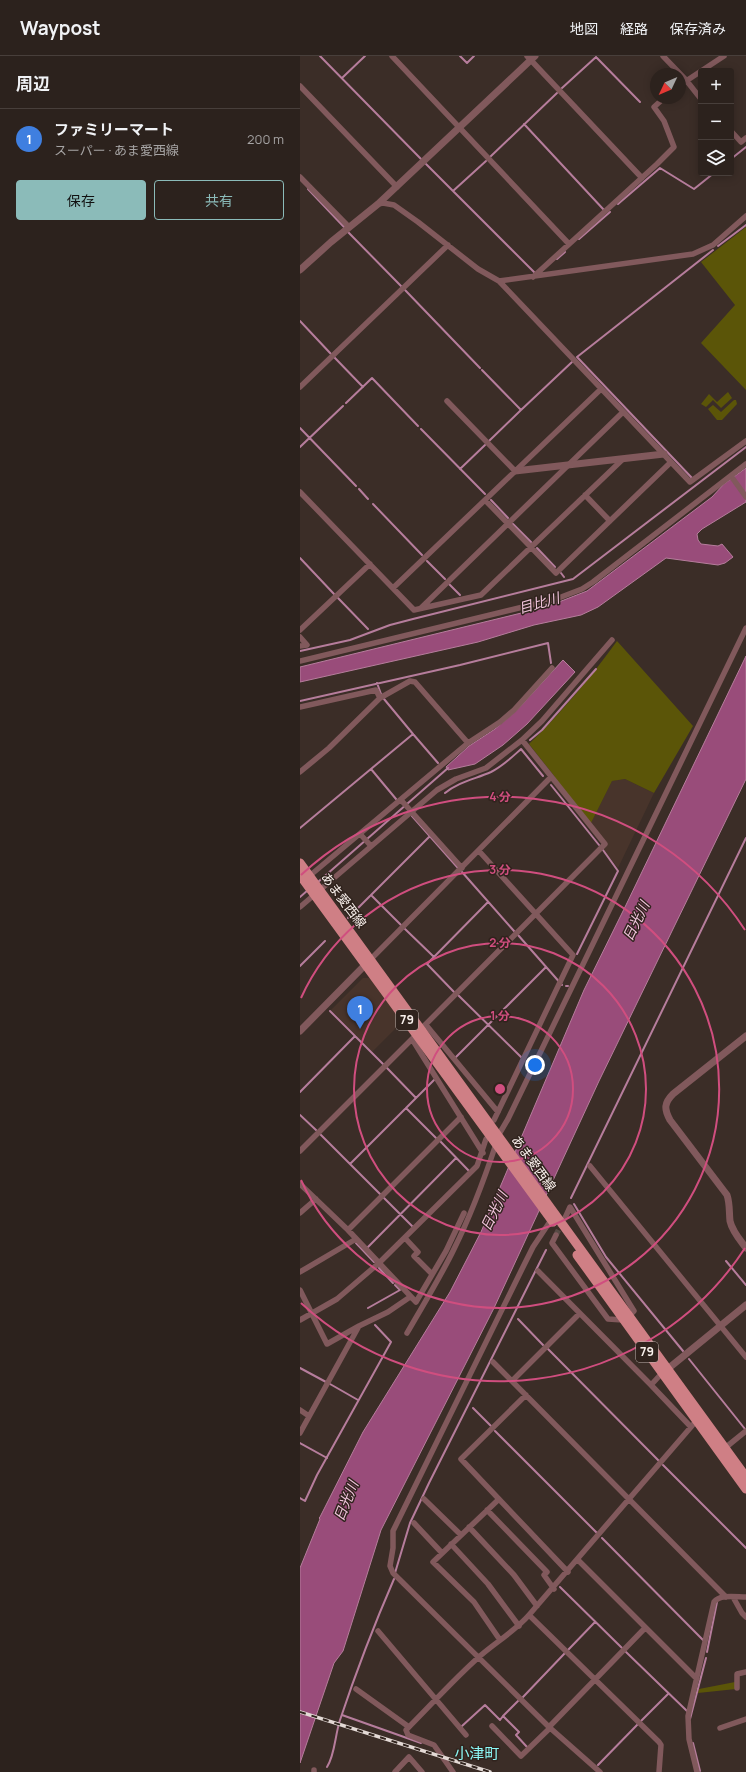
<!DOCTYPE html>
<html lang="ja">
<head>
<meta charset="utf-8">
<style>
	:root { --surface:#2c221d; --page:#342a26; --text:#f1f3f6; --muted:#a6a4a4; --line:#483f3b; --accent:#8bbbb9 }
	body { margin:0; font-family:Manrope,"Noto Sans JP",sans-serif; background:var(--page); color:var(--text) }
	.controls { position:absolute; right:12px; top:12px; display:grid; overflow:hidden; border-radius:4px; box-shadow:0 2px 10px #0003 }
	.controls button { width:36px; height:36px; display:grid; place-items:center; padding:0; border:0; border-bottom:1px solid var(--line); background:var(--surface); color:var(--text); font:20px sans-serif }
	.compass { position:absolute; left:350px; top:12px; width:36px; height:36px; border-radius:50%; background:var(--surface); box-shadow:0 2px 10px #0003; rotate:226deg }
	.you { position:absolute; left:235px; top:1009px; width:14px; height:14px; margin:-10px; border:3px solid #fff; border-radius:50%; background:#1a73e8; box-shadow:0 0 0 6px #1a73e833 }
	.badge { display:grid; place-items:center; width:26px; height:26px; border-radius:50%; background:var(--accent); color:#fff; font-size:13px; font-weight:700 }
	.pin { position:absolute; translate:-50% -33px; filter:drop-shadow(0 1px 2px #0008) }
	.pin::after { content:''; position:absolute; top:21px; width:14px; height:12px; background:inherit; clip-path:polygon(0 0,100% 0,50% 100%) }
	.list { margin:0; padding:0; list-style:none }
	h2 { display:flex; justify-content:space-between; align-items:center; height:52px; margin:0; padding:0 16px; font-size:17px }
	h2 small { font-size:13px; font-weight:400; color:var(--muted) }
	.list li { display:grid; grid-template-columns:26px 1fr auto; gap:12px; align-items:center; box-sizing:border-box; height:60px; padding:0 16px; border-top:1px solid var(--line) }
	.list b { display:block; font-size:15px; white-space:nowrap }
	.list p { margin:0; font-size:13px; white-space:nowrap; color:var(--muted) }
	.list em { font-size:13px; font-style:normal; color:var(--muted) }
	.actions { display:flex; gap:8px; padding:12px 16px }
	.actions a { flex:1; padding:9px 0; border:1px solid var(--accent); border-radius:4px; text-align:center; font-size:14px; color:var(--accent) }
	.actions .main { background:var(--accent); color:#111 }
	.icon { flex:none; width:22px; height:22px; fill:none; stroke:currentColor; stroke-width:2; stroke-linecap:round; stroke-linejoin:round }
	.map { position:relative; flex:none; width:446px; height:1716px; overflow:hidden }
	header { display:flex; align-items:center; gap:24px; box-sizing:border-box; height:56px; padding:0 20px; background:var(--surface); border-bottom:1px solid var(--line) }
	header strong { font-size:19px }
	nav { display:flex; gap:22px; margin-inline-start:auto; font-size:14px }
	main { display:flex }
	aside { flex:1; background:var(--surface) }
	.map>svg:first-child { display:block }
</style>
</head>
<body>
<header>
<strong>Waypost</strong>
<nav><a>地図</a><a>経路</a><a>保存済み</a></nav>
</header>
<main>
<aside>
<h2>周辺<small></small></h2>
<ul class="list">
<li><span class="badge" style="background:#3f7fe0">1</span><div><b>ファミリーマート</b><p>スーパー · あま愛西線</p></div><em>200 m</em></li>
</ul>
<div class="actions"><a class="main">保存</a><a>共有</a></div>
</aside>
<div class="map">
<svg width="446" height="1716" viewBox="0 0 446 1716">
	<rect width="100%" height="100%" fill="#3b2d27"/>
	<path fill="#48342b" d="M325,723l29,14 -36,75 -15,-19 5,-5 -17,-21 21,-42z
		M63,922h7l32,44 -30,30 -41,-42z"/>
	<path fill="#5b5508" d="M446,171v163l-45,-47 34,-38 -34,-43z
		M428,336l4,6 -11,10 -8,-8 -7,7 -5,-3 8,-10 8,8z
		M434,344h2l1,4 -15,16h-5l-9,-11 5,-4 8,7z
		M317,585l76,85 -39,67 -29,-14 -13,2 -21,42 -37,-44 1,-2 -26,-33c32,-31 62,-67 88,-103z
		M435,1626l1,7 -38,4 1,-4z"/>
	<path fill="#994c7a" stroke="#b67d9c" d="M446,412v34l-44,27 -5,5 1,6 3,4 17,2 4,-2 11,13 -8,6 -7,2 -52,-7 -68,49 -17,8 -47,10 -56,17 -178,40v-15l246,-60 41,-16 125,-94 12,-13z
		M446,600v123l-147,302 -105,227 -113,222 -38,121 -9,12 -34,100v-195l20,-49 -1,-1 1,-1 43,-85 87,-140 31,-60 103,-242 42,-85z
		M263,604l12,12 -48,52 -24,21 -28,19 -27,6 -2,-3 23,-21 26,-17 22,-19z"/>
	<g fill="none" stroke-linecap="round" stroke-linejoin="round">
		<path stroke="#b67d9c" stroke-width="2" d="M20,0l101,103
			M160,0l7,7 7,-7
			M296,1l44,45
			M42,22l23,-22
			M262,32l34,-31
			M224,68l80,86
			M190,101l67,-64
			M431,103l15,-12
			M126,108l108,108
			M8,133l36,38
			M153,135l33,-30
			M318,148l42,-36 34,21 20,-16
			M48,176l53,54
			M279,183l31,-27
			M418,190l28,-21
			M257,203l8,-7
			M105,234l75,78
			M0,265l31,33
			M34,301l29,30
			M182,314l39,40 51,-48
			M46,347l26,-25 46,48
			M0,372l56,58
			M121,373l64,65
			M189,385l32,-31
			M0,391l43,-41
			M160,413l25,-24
			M392,422l-115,-121 136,-107
			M59,433l9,10
			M191,444l17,18
			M73,448l49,51
			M213,468l18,18
			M237,492l18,19
			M0,502l34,36
			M127,505l18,18
			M261,517l3,4
			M149,528l11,11
			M38,542l30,31
			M0,595l50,-11 40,-15 23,-6 160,-40 173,-132
			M77,627l4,11
			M0,645l160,-36 88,-22 3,20
			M113,678l25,29
			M230,684l12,-10 54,-61
			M71,713l25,30
			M251,729l48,60
			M145,737c13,-11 30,-14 46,-21 12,-6 20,-14 30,-23l22,27
			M112,760l46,52
			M0,772l113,-94 -29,-35
			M162,816l52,59
			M18,826l130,-114
			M71,839l30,30
			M0,841l8,-7
			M48,862l82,-82
			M105,873l29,28
			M218,879l44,50
			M277,898l41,-83 -15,-21
			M0,910l25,-25
			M266,930h2
			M154,936l-27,-28 61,-62
			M158,939l63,62
			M30,955l53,53
			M156,1001l90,-90
			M87,1012l29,30
			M0,1036l55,-56
			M106,1052l30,30
			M0,1059l16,15
			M20,1078l60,60
			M140,1085l29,30
			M50,1108l84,-84
			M84,1142l29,29
			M271,1142l175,-360
			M274,1148l32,53 77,94
			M56,1187l18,19
			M68,1191l88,-89
			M426,1205l20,24
			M79,1212l14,15
			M68,1252l32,-18 -5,-5
			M218,1263l25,26
			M248,1293l111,112
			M389,1303l56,70
			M0,1312l26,14
			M30,1328l28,16
			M173,1352l18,18
			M195,1375l102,102
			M0,1387l27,15
			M363,1409l83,83
			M0,1442l5,3 12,-26 74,-133 -16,-17
			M302,1482l101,102
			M95,1517l15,-50 19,-40 117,-233
			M260,1531l62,61
			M268,1594l27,-28
			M326,1596l61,59
			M407,1596l10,-50
			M223,1641l42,-44
			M218,1645l-15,15 16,16 -3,3 11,12
			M42,1659l79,28
			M390,1663l16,-61
			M341,1665l27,-27
			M162,1670l23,-21 15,15 3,-4
			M393,1687l7,28
			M298,1709l40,-41
			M27,1711c8,-12 8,-32 13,-47 16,-48 34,-95 54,-141"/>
		<path stroke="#584a45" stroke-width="5.5" stroke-dasharray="5.5 3" stroke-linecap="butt" d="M256,1179l7,-14"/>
		<path stroke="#81595c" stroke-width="5.5" d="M92,0l177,188
			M227,0l115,122
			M363,0l23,24 15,19
			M380,29l44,-29
			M0,30l97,101
			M431,75l10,11 5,-4
			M0,121l49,50
			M78,148l5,-1 11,2 24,17 60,47 21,12 194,-27 20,-9 33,-29
			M233,221l124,-113 17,-17 -10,-26 -10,-14 10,-9
			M199,225l191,201 56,-41
			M0,331l148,-142
			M147,345l68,70
			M431,420l15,21
			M0,436l114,118 67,-15 142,-136
			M285,439l25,26
			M185,444l71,73 115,-111
			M93,532l208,-199
			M121,552l202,-196
			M0,574l70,-66
			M0,581l7,8 -7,1
			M0,605l256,-62 26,-10 11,-7 153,-118
			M0,651l76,-17 4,8
			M0,716l29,-24 51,-50 30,-17 5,1 53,61
			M101,744l61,68
			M61,779l10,11
			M179,795l94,104 -79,165
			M7,822l161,-135 32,-21 14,-12 38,-42
			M0,851l137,-117 19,-11 30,-11 36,-28 20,-19 70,-81
			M71,903l180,-182
			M126,969l72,87
			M121,973l184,-185 -83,-104
			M112,983l71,114
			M198,1080l10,-17 238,-491
			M0,1095l117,-117
			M290,1110l156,191
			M0,1128l48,46 68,72 30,-51 18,-38
			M0,1157l16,-14
			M265,1162l5,-11 64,104 -5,5
			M251,1164l-18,27 -10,20 -130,264v17l-3,18 3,7 156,154 51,45
			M48,1174l113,-113
			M256,1179l-4,8 56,76 15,1
			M105,1182l13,14 -4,4 18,18
			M238,1215l113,114 11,-12
			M0,1216l56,-33
			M0,1234l27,54 32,-18
			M0,1264l37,-21 42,-36 98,-97 9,-27
			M107,1277c16,-28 33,-55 47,-84 17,-34 30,-69 42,-105
			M193,1306l233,235
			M212,1325l67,-67
			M351,1329l40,42
			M226,1339l-65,64 107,113
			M0,1354l9,6
			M0,1377l59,-107 29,-14 22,-15
			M425,1392l21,-17
			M124,1443l37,36
			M198,1444l-65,62 41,40 26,38
			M187,1454l60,62 -3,3 10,14
			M114,1467l28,30
			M169,1471l45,48 23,31
			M151,1488l37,40 31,42
			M278,1504l119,119
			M433,1541l9,16 4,4
			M229,1559l130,127 2,3 -2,27
			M78,1575l88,104
			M437,1632v-14l9,-2
			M56,1633l53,38
			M192,1670l29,30 29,-28
			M249,1671l96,-99
			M420,1672l26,-9
			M14,1716v-2
			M95,1716l14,-15 13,15
			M153,1716l-19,-27 -26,-10 -2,-5c25,-25 48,-51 74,-74 16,-14 35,-25 49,-41l168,-195
			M397,1716l-8,-33 -1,-23 26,-114c6,-8 22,-5 32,-5"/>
		<path stroke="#81595c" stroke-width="7" d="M0,214l31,-28 47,-38 157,-148
			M215,415l149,-17
			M0,975l68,-69
			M446,980l-73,58c-9,9 -9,15 -3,26l57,75c3,9 2,17 3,26 2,10 10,19 16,27
			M364,1316l82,-67"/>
		<path stroke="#cf7f85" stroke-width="9" d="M0,807l446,614
			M0,819l253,347
			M277,1199l169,234"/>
		<g stroke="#e3d9d5" stroke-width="3.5">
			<path id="rail" d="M0,1656l190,60"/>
		</g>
		<use href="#rail" stroke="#30231d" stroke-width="2" stroke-dasharray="6" stroke-linecap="butt"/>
	</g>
	<g fill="none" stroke="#d04e7f" stroke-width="2">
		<circle cx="200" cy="1033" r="73"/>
		<circle cx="200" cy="1033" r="146"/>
		<path d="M1 942A219 219 0 1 1 1 1124"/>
		<path d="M445 1192A292 292 0 0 1 1 1247M1 819A292 292 0 0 1 445 874"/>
	</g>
	<g text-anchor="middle" stroke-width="3" stroke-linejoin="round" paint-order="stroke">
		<g fill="#30231d" stroke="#bdb2ae" stroke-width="1">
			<rect x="96" y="954" width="22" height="20" rx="3"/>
			<rect x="336" y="1286" width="22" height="20" rx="3"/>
		</g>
		<g font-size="12" font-weight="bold" fill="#f9f0ec">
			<text x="107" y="968">79</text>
			<text x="347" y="1300">79</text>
		</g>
		<g font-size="13" fill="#f9f0ec" stroke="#30231d">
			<text transform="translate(44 844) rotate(53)" y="5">あま愛西線</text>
			<text transform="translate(234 1107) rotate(54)" y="5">あま愛西線</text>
		</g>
		<g font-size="14" font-style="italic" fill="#f2c5dd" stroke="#30231d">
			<text transform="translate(239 547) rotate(-16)" y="5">目比川</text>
			<text transform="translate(336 865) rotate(-64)" y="5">日光川</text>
			<text transform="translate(194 1155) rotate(-64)" y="5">日光川</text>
			<text transform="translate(46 1445) rotate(-68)" y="5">日光川</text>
		</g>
		<g font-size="15" fill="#8cf8f6" stroke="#30231d">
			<text x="177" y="1703">小津町</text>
		</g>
	</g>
	<circle cx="200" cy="1033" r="6" fill="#d04e7f" stroke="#30231d" stroke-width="2"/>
	<g font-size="12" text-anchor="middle" font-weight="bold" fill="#d04e7f" stroke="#30231d" stroke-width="3" stroke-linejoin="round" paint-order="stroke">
		<text x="200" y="745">4 分</text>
		<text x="200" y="818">3 分</text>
		<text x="200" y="891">2 分</text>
		<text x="200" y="964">1 分</text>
	</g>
</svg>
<div class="controls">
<button>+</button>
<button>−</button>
<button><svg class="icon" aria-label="layers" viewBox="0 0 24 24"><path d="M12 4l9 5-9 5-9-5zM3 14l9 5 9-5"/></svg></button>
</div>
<svg class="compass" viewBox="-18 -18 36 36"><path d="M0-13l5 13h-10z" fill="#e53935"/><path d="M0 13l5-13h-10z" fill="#a6a4a4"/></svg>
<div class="you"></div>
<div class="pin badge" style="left:60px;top:973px;background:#3f7fe0">1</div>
</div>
</main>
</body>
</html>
